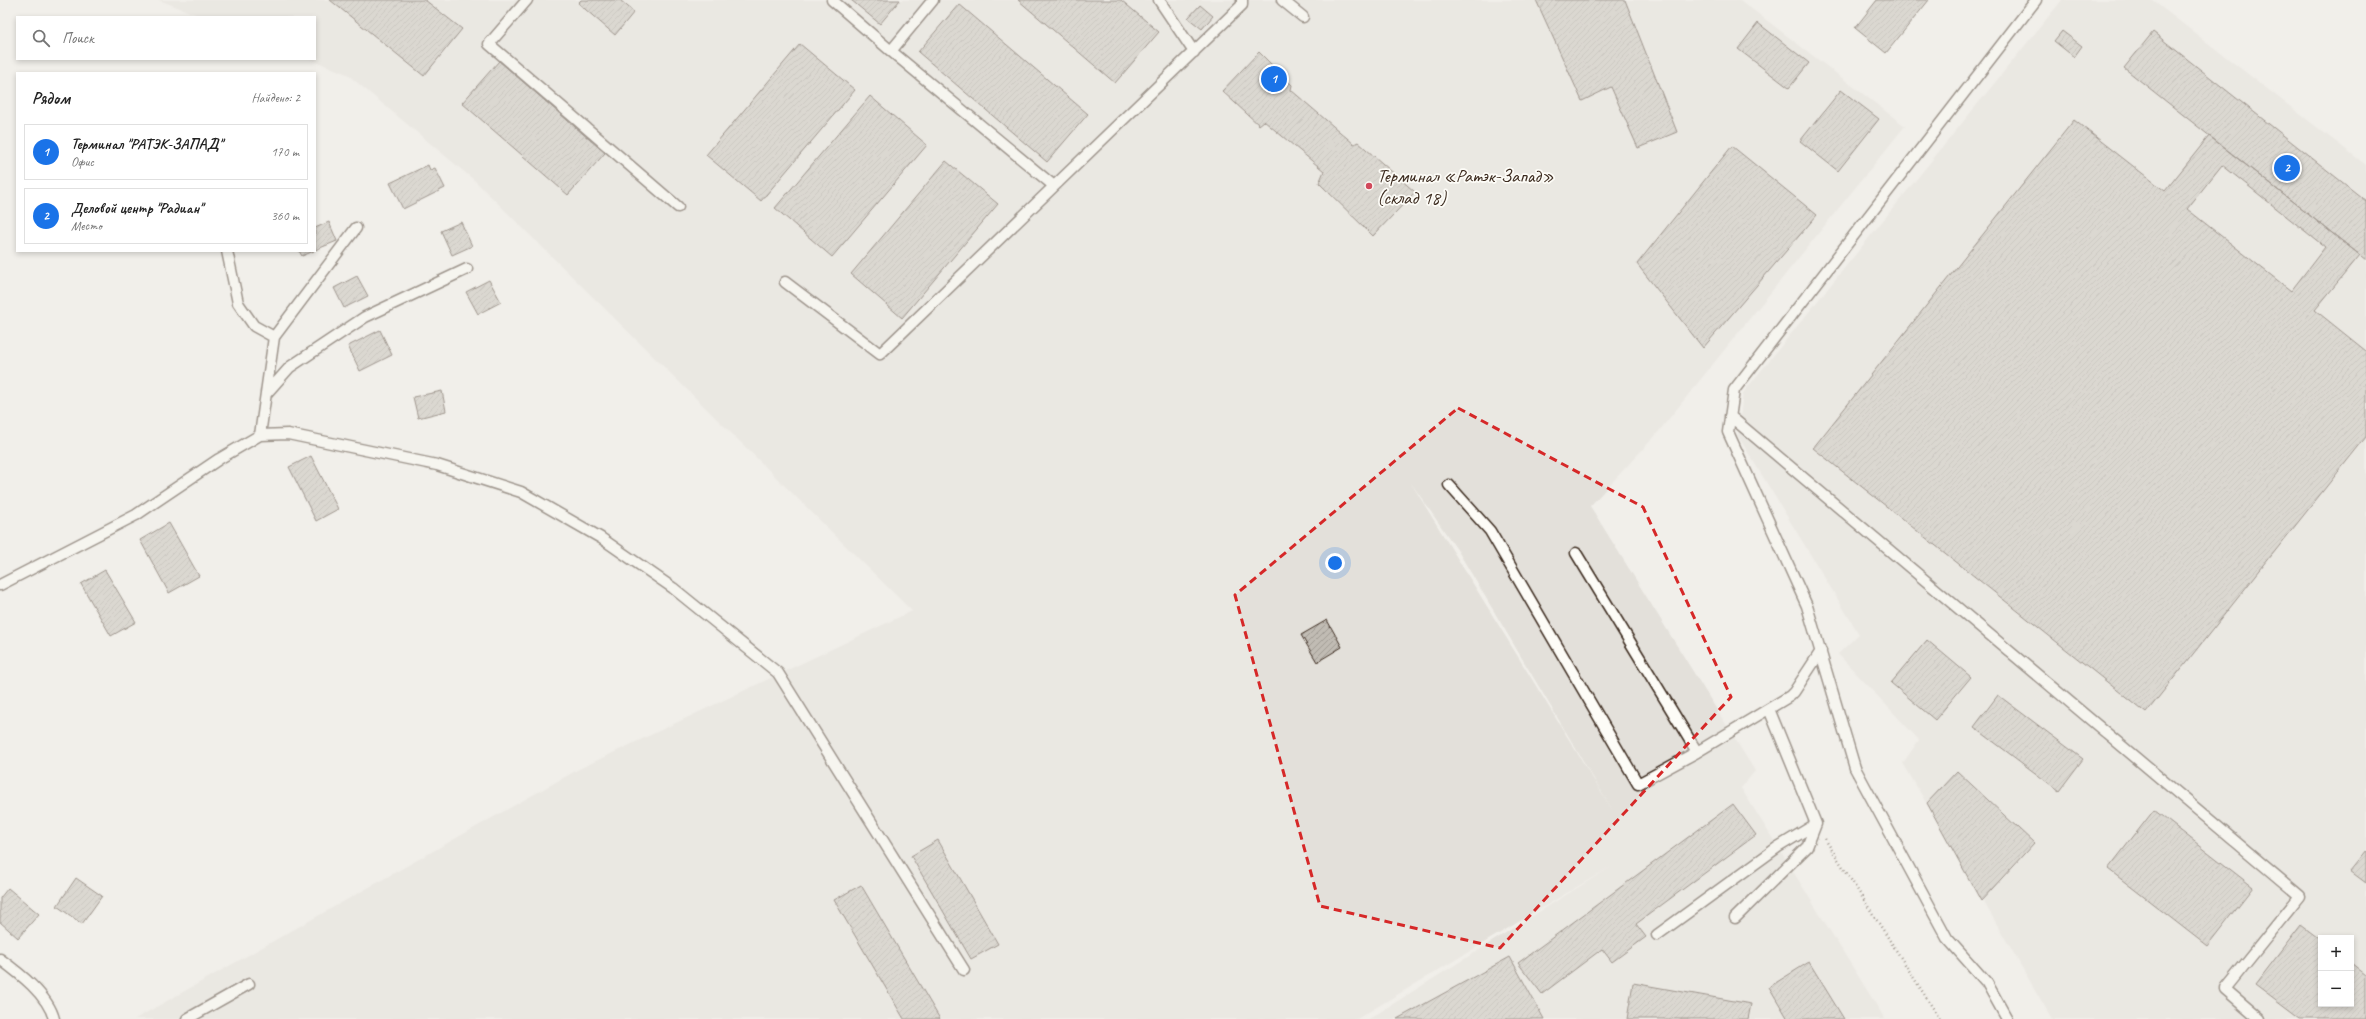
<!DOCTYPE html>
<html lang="ru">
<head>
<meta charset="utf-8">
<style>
	:root { --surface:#fff; --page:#f6f6f6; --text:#222; --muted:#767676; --line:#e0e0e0; --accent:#1a73e8 }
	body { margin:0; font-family:Caveat,sans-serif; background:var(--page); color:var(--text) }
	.controls { position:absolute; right:12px; bottom:12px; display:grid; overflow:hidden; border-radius:0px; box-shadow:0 2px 6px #0003 }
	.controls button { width:36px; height:36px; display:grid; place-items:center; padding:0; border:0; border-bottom:1px solid var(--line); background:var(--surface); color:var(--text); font:20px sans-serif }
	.you { position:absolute; left:1335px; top:563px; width:14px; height:14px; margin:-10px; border:3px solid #fff; border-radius:50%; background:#1a73e8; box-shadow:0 0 0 6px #1a73e833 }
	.badge { display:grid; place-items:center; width:26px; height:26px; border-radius:50%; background:var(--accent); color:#fff; font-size:13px; font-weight:700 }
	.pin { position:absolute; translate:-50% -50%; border:2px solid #fff; box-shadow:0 1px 4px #0006 }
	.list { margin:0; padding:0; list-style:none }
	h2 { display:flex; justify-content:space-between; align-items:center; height:52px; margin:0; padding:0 16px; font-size:17px }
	h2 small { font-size:13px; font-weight:400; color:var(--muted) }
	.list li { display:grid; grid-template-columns:26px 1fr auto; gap:12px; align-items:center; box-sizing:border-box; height:56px; margin:0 8px 8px; padding:0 8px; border:1px solid var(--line); border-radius:0px }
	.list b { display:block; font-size:15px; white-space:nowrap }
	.list p { margin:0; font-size:13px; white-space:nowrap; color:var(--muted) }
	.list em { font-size:13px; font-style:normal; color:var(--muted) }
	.icon { flex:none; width:22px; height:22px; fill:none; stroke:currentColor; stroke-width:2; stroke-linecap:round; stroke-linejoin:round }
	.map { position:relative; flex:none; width:2366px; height:1019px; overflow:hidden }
	.search { position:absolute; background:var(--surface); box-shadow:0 2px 6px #0003; left:16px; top:16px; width:300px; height:44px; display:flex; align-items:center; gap:10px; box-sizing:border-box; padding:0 14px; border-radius:0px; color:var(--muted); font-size:15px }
	.panel { position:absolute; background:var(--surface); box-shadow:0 2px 6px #0003; left:16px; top:72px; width:300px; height:180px; border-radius:0px }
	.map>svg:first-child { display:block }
</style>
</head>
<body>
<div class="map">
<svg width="2366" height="1019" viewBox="0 0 2366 1019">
	<defs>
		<pattern id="building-hatch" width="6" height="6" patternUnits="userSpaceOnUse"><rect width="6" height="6" fill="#c1bcb4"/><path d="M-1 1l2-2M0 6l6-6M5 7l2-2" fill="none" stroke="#9e9992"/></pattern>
	</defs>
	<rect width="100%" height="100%" fill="#f1efea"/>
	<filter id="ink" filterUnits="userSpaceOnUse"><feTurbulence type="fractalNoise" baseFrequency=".025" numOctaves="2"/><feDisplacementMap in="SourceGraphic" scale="8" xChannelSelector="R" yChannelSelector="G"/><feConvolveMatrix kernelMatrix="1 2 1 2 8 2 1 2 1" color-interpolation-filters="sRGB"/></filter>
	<g filter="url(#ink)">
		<path fill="#e3e0da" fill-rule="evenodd" d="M159,0h1581l165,126 -250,310 -65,70 165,265 -14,17 144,231h-516l243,-153 -255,153h-1222l444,-250 333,-158 -438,-431 -127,-106 -37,-15h5v-42h-112zM1411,483l47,68 155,260z
			M2062,0h90l214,165v854h-314l-149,-256 16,-23 -81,-86 21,-20 -121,-198 5,-43zM2321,938h30v66h-30z"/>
		<path fill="url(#building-hatch)" stroke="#3b2a1e" fill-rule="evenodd" d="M330,0h95l37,29 -38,47z
			M581,0h39l14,12 -19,23 -37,-32z
			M851,0h49l-20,24z
			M1018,0h103l38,32 -44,51z
			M1536,0h89l52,132 -39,16 -27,-61 -29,14z
			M1877,0h52l-43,53 -31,-25z
			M959,4l129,110 -41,48 -129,-110z
			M1200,5l13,11 -11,13 -14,-11z
			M1758,23l51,40 -20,25 -51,-39z
			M2062,31l20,15 -8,11 -20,-16z
			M2153,32l213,169v59l-242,-192z
			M800,44l55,46 -94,111 -55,-46z
			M1259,52l33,33 -1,5 63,54 4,-2 57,50 -42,44 -54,-53 5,-12 -60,-50 -5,4 -37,-34z
			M499,61l106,92 -37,42 -106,-92z
			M1841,90l38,29 -41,52 -38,-30z
			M870,96l57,49 -95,112 -57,-49z
			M2074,120l91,71 44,-55 151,119 -45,55 51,41v86l-220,276 -333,-265zM2222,165l103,82 -34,44 -104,-82z
			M1732,146l85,69 -114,133 -66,-84z
			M946,161l52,43 -96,114 -51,-44z
			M428,165l2,5 5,-2 10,20 -42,21 -13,-26z
			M329,222l8,19 -22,9v-22z
			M461,222l11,24 -20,9 -11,-24z
			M299,251h15l-12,5z
			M357,276l11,20 -24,12 -10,-20z
			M489,280l12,22 -23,12 -12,-22z
			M380,330l12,25 -32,16 -12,-25z
			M442,391l4,20 -28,7 -5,-21z
			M311,456l27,53 -22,12 -27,-54z
			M169,523l30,53 -30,17 -29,-53z
			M105,570l31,52 -25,14 -30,-52z
			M1327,620l15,27 -25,15 -16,-27z
			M1927,640l44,37 -36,43 -44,-37z
			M1998,695l85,64 -24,32 -85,-64z
			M1957,771l77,72 -53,58 -54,-98z
			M1733,804l23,31 -120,89 10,13 -34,25 -10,-13 -60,45 -24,-31z
			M2154,810l99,77 -46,59 -99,-77z
			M938,840l60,104 -27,15 -60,-103z
			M2366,851v32l-16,-12z
			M76,878l26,18 -20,28 -25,-18z
			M861,885l79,134h-36l-70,-119z
			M8,888l31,26 -21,24 -18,-16v-24z
			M2301,925l20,15v64h30v-41l15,12v44h-66l-45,-34z
			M1510,957l34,62h-147z
			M1809,962l35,57h-56l-19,-32z
			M1633,983l118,21 -3,15h-121z"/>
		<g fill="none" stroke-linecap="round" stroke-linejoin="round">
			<g stroke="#3b2a1e" stroke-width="13">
				<path id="service" d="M527,0l-38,44 189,163
					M832,0l59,51 163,135
					M1159,0l35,52
					M1282,0l21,17
					M891,51l42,-51
					M227,251l11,52 16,23 20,11
					M785,282l95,72 362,-349v-5
					M266,394l24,-27 75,-50 102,-48
					M1730,416l570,480 -75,93 35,30
					M260,435l14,-98 82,-109
					M1449,485l41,46 148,253 59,-32 93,-56 4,-4 27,-41
					M1576,553l121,199
					M0,585l136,-70 83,-56 41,-24 28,-1 149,31 84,27 80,46 72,50 105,85 186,297
					M1735,918l72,-71 9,-23 -47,-115
					M1657,935l121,-88 38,-23
					M0,959c19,14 48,36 54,60
					M187,1019l62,-35
					M2007,1019l-20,-36 -40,-45 -92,-170 -48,-162 -79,-174 6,-42 302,-390"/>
			</g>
			<path stroke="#3b2a1e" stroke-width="2.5" stroke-dasharray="1 3" stroke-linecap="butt" d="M1825,839l115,180"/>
			<use href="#service" stroke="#fdfcf7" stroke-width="10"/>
		</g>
	</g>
	<path d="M0 0H2366V1019H0ZM1458,408l185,99 88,190 -231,251 -180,-42 -85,-311z" fill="#f1efea" fill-opacity=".55" fill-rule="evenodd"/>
	<path fill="none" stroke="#d62828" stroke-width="3" stroke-dasharray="8 5" stroke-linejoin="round" d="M1458,408l185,99 88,190 -231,251 -180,-42 -85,-311z"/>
	<circle fill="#d1495b" stroke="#fdfcf7" stroke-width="1.5" cx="1369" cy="186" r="4"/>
	<g text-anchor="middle" stroke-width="3.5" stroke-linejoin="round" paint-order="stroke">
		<g font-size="19" fill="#3b2a1e" stroke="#fdfcf7" text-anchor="start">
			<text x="1377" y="182">Терминал «Ратэк-Запад»<tspan x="1377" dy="22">(склад 18)</tspan></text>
		</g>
	</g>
</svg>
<div class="controls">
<button>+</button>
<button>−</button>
</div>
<div class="you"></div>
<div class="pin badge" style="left:1274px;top:79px">1</div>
<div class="pin badge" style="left:2287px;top:168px">2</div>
<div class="search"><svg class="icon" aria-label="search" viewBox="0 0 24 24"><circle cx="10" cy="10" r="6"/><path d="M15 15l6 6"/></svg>Поиск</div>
<section class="panel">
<h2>Рядом<small>Найдено: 2</small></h2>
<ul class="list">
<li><span class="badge">1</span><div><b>Терминал &quot;РАТЭК-ЗАПАД&quot;</b><p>Офис</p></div><em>170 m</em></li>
<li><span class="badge">2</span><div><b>Деловой центр &quot;Радиан&quot;</b><p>Место</p></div><em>360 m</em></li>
</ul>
</section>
</div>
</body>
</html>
